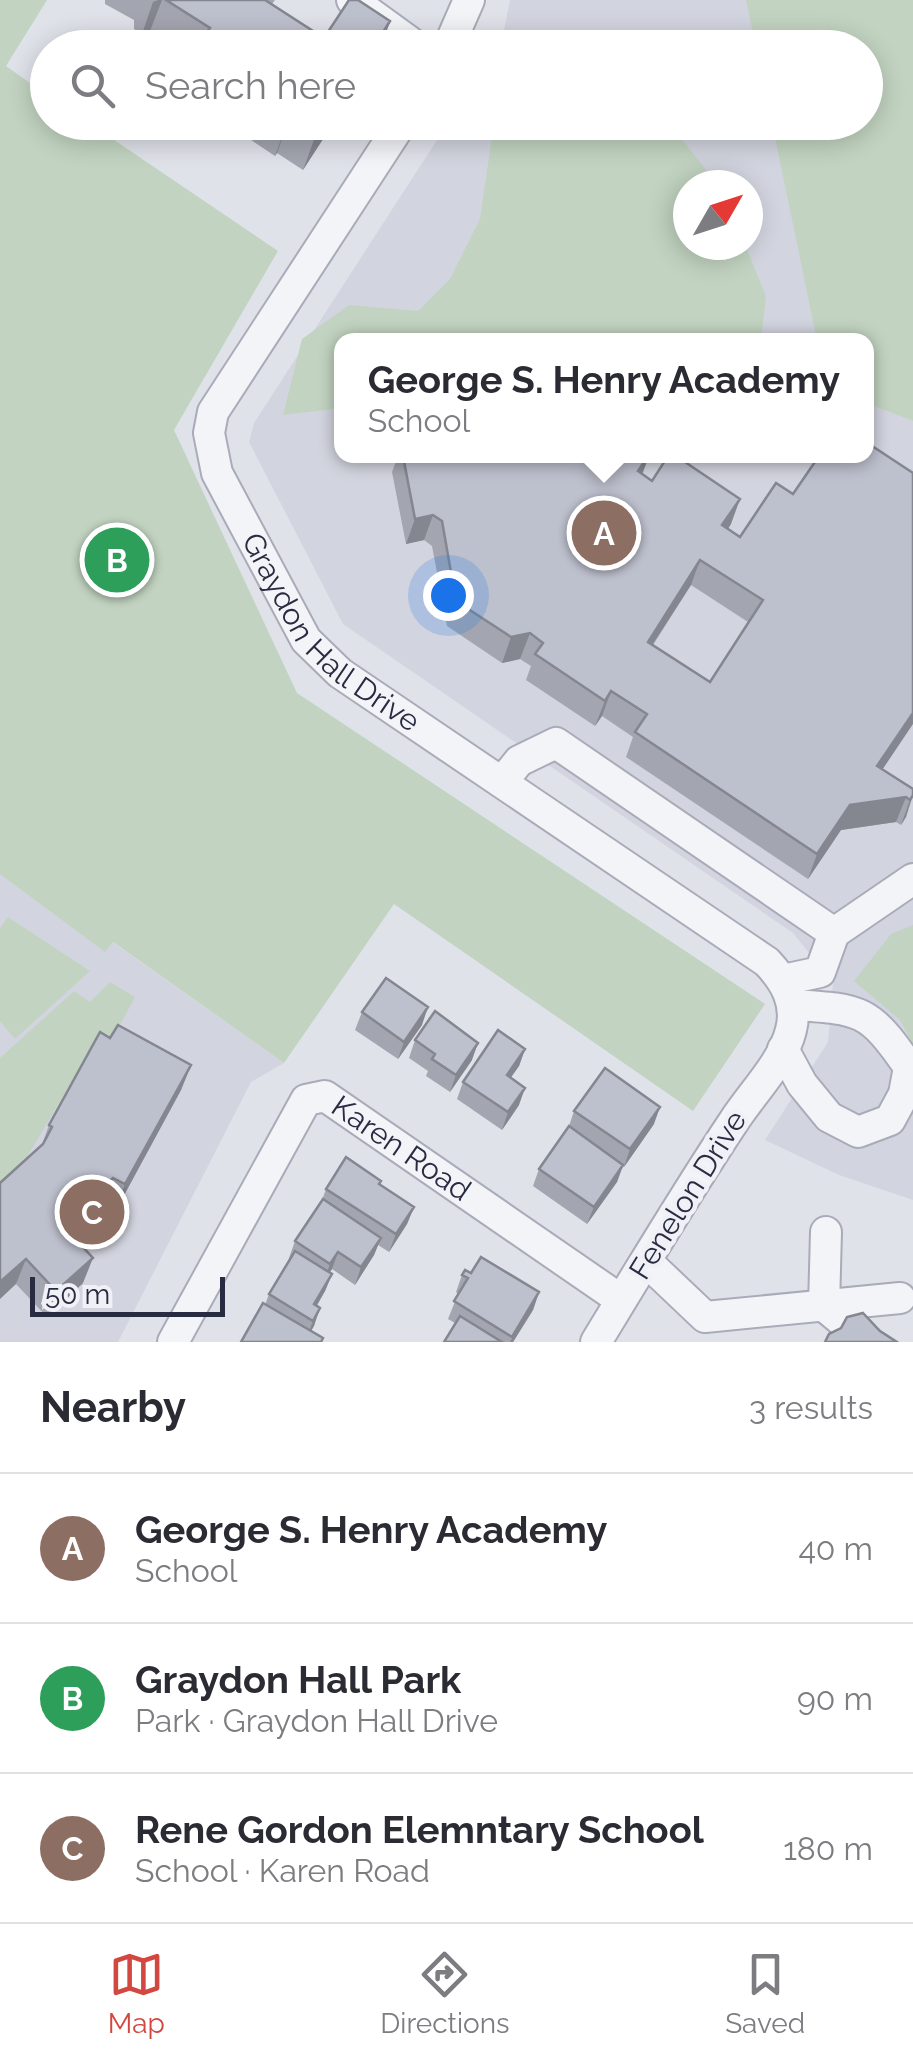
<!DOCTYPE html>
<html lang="en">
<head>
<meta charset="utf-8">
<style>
	:root { --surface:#fff; --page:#f7f7f7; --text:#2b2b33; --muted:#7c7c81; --line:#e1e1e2; --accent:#d34741 }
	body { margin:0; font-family:Raleway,sans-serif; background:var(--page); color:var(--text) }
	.compass { position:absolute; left:673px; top:170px; width:90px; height:90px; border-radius:50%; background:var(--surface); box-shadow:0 5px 25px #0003; rotate:51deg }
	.scale { position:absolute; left:30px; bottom:25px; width:195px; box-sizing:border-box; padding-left:10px; border:5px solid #282c42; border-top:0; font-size:28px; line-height:35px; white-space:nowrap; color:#282c42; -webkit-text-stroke:8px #f0f1f7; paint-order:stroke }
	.you { position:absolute; left:448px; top:595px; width:35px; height:35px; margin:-25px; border:8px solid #fff; border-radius:50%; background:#1a73e8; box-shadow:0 0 0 15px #1a73e833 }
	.badge { display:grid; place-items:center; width:65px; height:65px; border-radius:50%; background:var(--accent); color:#fff; font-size:32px; font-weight:700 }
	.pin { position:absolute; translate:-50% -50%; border:5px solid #fff; box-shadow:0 2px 10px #0006 }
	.popup { position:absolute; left:334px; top:333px; width:540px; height:130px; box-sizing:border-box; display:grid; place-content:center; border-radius:20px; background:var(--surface); filter:drop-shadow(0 2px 8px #0005); font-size:32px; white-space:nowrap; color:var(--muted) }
	.popup b { font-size:38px; color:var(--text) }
	.popup::after { content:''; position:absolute; left:50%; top:100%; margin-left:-20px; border:20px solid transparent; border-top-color:var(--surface) }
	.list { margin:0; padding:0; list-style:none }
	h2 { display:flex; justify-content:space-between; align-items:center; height:130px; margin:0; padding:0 40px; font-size:42px }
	h2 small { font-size:32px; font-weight:400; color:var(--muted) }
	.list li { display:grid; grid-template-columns:65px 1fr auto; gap:30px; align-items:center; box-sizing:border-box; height:150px; padding:0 40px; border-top:2px solid var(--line) }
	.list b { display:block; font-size:38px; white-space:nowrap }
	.list p { margin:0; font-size:32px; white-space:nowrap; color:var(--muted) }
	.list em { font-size:32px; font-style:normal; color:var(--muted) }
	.icon { flex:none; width:55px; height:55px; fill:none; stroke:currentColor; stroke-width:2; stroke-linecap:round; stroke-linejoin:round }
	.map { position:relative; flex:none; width:913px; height:1342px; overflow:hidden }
	.search { position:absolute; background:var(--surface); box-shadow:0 5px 25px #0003; left:30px; right:30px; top:30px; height:110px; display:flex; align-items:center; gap:25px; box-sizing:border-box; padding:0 35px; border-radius:55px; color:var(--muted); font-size:38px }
	.sheet { height:580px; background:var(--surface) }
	nav { display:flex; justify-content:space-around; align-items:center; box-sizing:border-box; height:140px; border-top:2px solid var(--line); background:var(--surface); font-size:28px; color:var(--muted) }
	nav a { display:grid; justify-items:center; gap:5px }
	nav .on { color:var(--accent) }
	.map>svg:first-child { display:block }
</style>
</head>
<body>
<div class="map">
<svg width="913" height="1342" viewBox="0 0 913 1342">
	<rect width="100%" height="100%" fill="#e0e2ea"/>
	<path fill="#d2d4df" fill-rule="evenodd" d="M510,0h403v1200l-74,-25 -74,-35 63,-98 5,-59 -40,-50 -450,-309 -94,-182 5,-19 194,-300 418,-1v-74l-369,-1 5,-7zM688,185h60v60h-60zM342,340h524v116h-524z
		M0,863l284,200 -33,19 -133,260h-118z"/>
	<path fill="#c2d4c1" d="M0,0h47l-41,66 41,29 1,27 41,1 189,128 -104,179 123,263 468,311 -72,107 -299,-207 -110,159 -171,-121 -8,10 -105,-78z
		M746,0h167v421l-46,-18 -1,-63h-49l-45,-217 94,-1v-74l-110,-1z
		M494,123h175l49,62h-30v60h57l21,51 -5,44h-419l-1,68 -58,7 19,-76 47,-34 69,6 32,-32 30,-60z
		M8,917l82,54 -75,68 -15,-18v-93z
		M913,925v119l-13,-24 -46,-39 37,-47z
		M110,982l25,15 -29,54 -13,-5 -72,121 -21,20v-129l74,-67 16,11z"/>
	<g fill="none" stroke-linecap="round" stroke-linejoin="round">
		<g stroke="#a9abb8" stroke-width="34">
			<g id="minor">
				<path d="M352,0l66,48"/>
				<path d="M448,48l21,-48"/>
				<path id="s1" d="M402,122l-189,290 -4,21 8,40 89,167 34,33 427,289c18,19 31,41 24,68 -8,33 -39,63 -57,91 -48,72 -93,147 -138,221"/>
				<path d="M503,781l16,-20 37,-18 278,190"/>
				<path d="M783,980l37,-8 14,-39 79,-54"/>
				<path d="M783,1049l19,35 27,33 29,15 32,-12 14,-26 5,-27c-40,-58 -48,-58 -116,-62"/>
				<path d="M826,1232l-2,74 44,36"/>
				<path d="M646,1261l59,56 195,-19"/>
				<path id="s2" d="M173,1342l133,-242 19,-4 296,204"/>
			</g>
		</g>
		<use href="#minor" stroke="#f3f4f8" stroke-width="30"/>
	</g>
	<path fill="#a3a5b0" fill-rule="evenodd" d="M105,0h170l-3,4 52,34 66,-17 -9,27h-202l-20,-14 -9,-3 -8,3 -8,-5v-9l-29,-16z
		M224,122h110l-31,48 -26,-17 -2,3z
		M398,456h251l-7,18 89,50 -3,5 155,240 30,20 -7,28 -5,8 -5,-3 -55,8 -33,49 -182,-122 7,-20 -31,-21 -7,10 -69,-46 5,-14 -11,-7 -18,4 -55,-37 -15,-80 -8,-6 -18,4 -14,-72zM691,585l57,37 -38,60 -57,-37z
		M362,1012l60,13 -24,34 -43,-29z
		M110,1038l81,27 -10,25 -65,120 -12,-7 -33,31 12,49 -36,34 -31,-33 26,-139 7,-20z
		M415,1040l57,20 -22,32 -24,-16 2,-5 -19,-13z
		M525,1049l-6,17 -9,12 9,27 -17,25 -45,-31 6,-17z
		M574,1111l80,13 -30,43 -1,-1 -6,16 -30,42 -54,-38 6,-17 29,-40z
		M380,1185l34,22 -7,17 -18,28 -11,-7 -4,10 -19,30 -23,-16 -3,4 3,1 -7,17 -8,15 -3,20 -3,5 -46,-26 4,-11 21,-35 -1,-1 6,-17 26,-38 5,-14z
		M471,1273l68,19 -6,18 -20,32h-69l11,-19 -7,-4 10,-25 -2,-2 6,-17z"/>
	<path fill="#848690" d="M158,0h4l-12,31 -8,3 11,-32z
		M390,21l-9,27h-8z
		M288,122l-11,31 -2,3 12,-33z
		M325,122h9l-31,48 12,-33z
		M649,456l-9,24 -2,-9z
		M740,499l-9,25 -18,26 9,-25z
		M433,515l-9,25 -18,4 9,-25z
		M700,560l-9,25 -53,82 10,-25z
		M530,633l-10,26 -18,4 9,-26z
		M611,691l-9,25 -7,10 10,-25z
		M913,713v11l-45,67 9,-25z
		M913,795l-7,22 -5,8 9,-25z
		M906,797l-10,25 -55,8 -33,49 9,-25 33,-49z
		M428,1007l-6,18 -24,34 6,-17z
		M478,1043l-6,17 -22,32 6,-17z
		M525,1049l-6,17 -19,27 7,-18z
		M191,1065l-10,25 -65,120 9,-26z
		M525,1088l-6,17 -17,25 6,-18z
		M660,1107l-6,17 -30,43 6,-18z
		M623,1165l-6,17 -30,42 7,-17z
		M113,1178l-9,25 -51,47 9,-25z
		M414,1207l-7,17 -18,28 7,-18z
		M381,1238l-7,17 -19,30 6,-18z
		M338,1252l-6,17 -8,12 6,-17z
		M93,1258l-10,25 -36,34 9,-26z
		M26,1259l-10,25 -16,15v-17z
		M332,1274l-7,17 -18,30 7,-17z
		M539,1292l-6,18 -20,32h-3z
		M320,1308l-6,18 -8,13 7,-18z"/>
	<path fill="#bdc0cd" stroke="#848690" stroke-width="2.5" fill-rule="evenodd" d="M166,0h99l59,38 25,-38h9l32,21 -17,27h-176l13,-20z
		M292,122h33l-10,15z
		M866,442l47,31v240l-36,53 36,23v6l-3,5 -4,-3 -56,8 -33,49 -182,-122 12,-18 -36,-23 -6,10 -70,-47 8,-11 -13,-10 -19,4 -55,-36 -14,-80 -9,-6 -18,4 -12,-63h245l-10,15 14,10 16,-25h8l64,43 -18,26 18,12 36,-54 17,11 26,-38h47zM700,560l63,40 -53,82 -62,-40z
		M386,978l42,29 -24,35 -42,-30z
		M435,1011l43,32 -22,32 -24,-16 3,-5 -20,-14z
		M118,1025l73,40 -66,119 -12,-6 -51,47 31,33 -37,33 -30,-32 -26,23v-99l43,-39 9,-17 -3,-2 51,-93 10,6z
		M498,1030l27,19 -18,26 18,13 -17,24 -45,-30z
		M605,1068l55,39 -30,42 -56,-38z
		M569,1126l54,39 -29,42 -55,-38z
		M346,1157l35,24 -2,3 35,23 -18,27 -70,-45z
		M323,1199l58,39 -20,29 -23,-15 -8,12 -35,-23z
		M295,1251l37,23 -18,30 6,4 -7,13 -44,-27z
		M481,1257l58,35 -27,45 -58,-36 14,-23 -6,-3 3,-5 6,3z
		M263,1303l60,35 -2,4h-80z
		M863,1313l17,18 17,11h-72l4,-8 12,-6 6,-11z
		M460,1316l42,26h-58z"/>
	<g text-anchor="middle" stroke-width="9" stroke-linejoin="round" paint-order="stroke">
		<g font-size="30" fill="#282c42" stroke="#f0f1f7">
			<text dy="10" stroke="none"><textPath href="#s1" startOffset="608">Graydon Hall Drive</textPath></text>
			<text dy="10" stroke="none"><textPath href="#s2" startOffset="388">Karen Road</textPath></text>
			<text transform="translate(688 1195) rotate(-58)" y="10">Fenelon Drive</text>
		</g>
	</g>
</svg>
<svg class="compass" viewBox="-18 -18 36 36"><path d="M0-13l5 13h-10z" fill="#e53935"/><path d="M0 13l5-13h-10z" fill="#7c7c81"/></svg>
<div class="scale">50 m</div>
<div class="you"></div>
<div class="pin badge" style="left:604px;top:533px;background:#8d6e63">A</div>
<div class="popup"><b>George S. Henry Academy</b>School</div>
<div class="pin badge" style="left:117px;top:560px;background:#2e9e5b">B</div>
<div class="pin badge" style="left:92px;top:1212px;background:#8d6e63">C</div>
<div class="search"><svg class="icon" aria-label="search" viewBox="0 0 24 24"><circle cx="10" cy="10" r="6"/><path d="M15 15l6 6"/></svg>Search here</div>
</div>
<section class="sheet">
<h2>Nearby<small>3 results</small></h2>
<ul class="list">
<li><span class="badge" style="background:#8d6e63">A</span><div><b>George S. Henry Academy</b><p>School</p></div><em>40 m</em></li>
<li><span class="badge" style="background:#2e9e5b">B</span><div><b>Graydon Hall Park</b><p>Park · Graydon Hall Drive</p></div><em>90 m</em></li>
<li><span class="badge" style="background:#8d6e63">C</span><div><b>Rene Gordon Elemntary School</b><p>School · Karen Road</p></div><em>180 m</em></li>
</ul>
</section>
<nav>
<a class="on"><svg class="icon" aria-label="map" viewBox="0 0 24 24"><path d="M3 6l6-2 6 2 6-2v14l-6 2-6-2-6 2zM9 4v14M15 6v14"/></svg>Map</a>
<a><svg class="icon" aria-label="directions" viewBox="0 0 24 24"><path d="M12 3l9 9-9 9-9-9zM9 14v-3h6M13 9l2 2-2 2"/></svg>Directions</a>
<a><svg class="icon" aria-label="saved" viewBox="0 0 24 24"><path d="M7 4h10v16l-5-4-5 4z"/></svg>Saved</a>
</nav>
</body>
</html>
